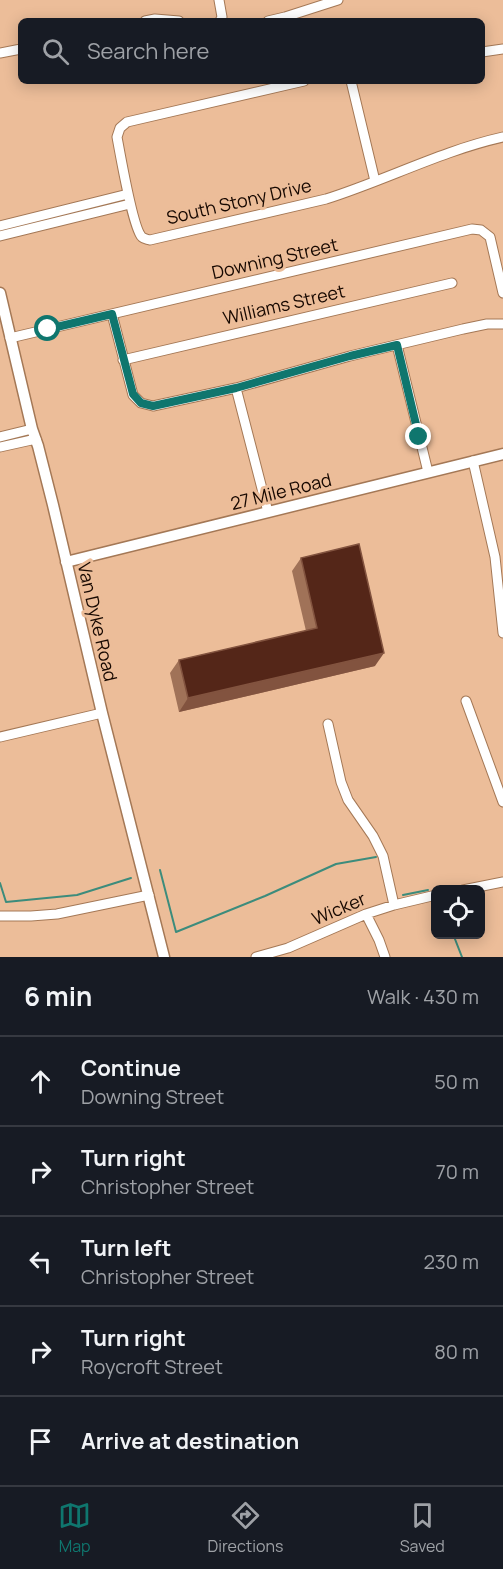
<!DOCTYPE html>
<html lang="en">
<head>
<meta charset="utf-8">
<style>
	:root { --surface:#171b24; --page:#20242c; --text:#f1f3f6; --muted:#9ea1a6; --line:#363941; --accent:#0f766e }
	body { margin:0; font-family:Manrope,sans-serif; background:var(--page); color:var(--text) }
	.controls { position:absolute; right:18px; bottom:18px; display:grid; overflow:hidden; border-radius:9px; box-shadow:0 3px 15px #0003 }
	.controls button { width:54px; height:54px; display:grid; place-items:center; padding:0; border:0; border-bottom:2px solid var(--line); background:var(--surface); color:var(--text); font:30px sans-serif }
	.stop { position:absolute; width:18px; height:18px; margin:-14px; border:4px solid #0f766e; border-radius:50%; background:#fff }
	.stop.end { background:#0f766e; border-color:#fff; box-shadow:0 2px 6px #0008 }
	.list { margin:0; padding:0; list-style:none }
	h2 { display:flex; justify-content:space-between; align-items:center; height:78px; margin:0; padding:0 24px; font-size:26px }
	h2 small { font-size:20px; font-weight:400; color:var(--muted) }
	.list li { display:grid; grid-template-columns:39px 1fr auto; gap:18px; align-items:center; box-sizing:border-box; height:90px; padding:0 24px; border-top:2px solid var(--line) }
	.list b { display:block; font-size:22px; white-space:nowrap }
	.list p { margin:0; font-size:20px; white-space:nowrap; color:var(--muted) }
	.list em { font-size:20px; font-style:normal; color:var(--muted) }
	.icon { flex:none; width:33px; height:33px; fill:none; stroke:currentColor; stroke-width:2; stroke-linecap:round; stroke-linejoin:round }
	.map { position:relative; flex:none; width:503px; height:957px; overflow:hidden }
	.search { position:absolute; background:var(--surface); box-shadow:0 3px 15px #0003; left:18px; right:18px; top:18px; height:66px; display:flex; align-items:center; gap:15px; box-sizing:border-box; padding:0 21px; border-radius:9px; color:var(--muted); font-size:22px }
	.sheet { height:528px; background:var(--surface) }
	nav { display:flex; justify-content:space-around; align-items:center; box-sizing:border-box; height:84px; border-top:2px solid var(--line); background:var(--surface); font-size:16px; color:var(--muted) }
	nav a { display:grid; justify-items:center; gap:3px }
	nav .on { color:var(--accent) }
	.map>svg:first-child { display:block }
</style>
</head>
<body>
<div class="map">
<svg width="503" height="957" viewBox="0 0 503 957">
	<rect width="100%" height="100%" fill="#ecbd99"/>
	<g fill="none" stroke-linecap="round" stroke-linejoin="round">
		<path stroke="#3c8c7c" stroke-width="2" d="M160,870l16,62 89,-36 71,-32 40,-7
			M0,883l6,19 71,-7 54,-17
			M403,895l25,-5
			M453,934l9,23"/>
		<g stroke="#a47856" stroke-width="11">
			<path id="minor" d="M219,0l3,17 -2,4
				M145,21l10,-2 24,2
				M268,21l17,-4 53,-17
				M482,52l21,-3
				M0,53l21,-4
				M304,81l-177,41 -7,6 -3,9c3,16 16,92 25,100 2,2 5,2 8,3l176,-41c60,-19 115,-48 177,-62
				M351,81l24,100
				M0,226l128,-32
				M0,236l130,-32
				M112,314l21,81 8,8 12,3 83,-18 114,-32 113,-27 24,-5h16
				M10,338l462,-109 9,1 9,7 13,56
				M397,345l31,127
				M123,360l329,-77
				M236,388l32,124
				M0,437l32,-8
				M0,447l36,-8
				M473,461l22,96 8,76
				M466,701l37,101
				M328,724l13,58 7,18 25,36 10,20 11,49
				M0,737l102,-24
				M463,890l40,-8
				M366,914l13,26 6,17
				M0,916h31l26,-2 92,-19
				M256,957l32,-9 78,-34 28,-9 42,-10"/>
		</g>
		<g stroke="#a47856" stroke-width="13">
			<path id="tertiary" d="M0,293l32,136 6,17 15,59 49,208 62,244
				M66,562l437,-108"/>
		</g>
		<use href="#minor" stroke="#fff" stroke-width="9"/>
		<use href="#tertiary" stroke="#fff" stroke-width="10"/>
	</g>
	<path fill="#a07258" d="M301,558l74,108 -196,46 -9,-39 9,-13 127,-29 -14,-60z"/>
	<path fill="#82533f" d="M384,653l-9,13 -196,46 9,-14z"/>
	<path fill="#542618" stroke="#82533f" stroke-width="1.5" d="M359,544l25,109 -196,45 -9,-38 138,-32 -16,-70z"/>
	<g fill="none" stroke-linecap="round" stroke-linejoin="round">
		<path stroke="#0f766e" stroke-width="8" d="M48,329l64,-15 21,80 8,9 12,3 83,-18 114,-32 47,-11 22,92"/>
	</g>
	<g text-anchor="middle" stroke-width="6" stroke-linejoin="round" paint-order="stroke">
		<g font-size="18" fill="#170800" stroke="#ecbd99">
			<text transform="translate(239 202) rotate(-13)" y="6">South Stony Drive</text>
			<text transform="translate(275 259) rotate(-13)" y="6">Downing Street</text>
			<text transform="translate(284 305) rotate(-13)" y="6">Williams Street</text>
			<text transform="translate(281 492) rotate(-14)" y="6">27 Mile Road</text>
			<text transform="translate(97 622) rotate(77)" y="6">Van Dyke Road</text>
			<text transform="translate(339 909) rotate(-23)" y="6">Wicker</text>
		</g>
	</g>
</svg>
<div class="controls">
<button><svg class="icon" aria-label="locate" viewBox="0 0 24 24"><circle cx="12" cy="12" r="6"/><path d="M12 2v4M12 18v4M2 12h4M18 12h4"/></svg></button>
</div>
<div class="stop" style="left:48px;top:329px"></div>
<div class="stop end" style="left:419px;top:437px"></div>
<div class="search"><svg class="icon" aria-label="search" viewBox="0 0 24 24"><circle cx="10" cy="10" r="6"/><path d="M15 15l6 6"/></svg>Search here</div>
</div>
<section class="sheet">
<h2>6 min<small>Walk · 430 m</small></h2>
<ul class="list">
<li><svg class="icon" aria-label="ahead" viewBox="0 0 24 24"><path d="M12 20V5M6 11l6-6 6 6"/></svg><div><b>Continue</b><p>Downing Street</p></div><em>50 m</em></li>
<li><svg class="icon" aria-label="right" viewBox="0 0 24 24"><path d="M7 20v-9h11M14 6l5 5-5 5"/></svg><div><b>Turn right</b><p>Christopher Street</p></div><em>70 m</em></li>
<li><svg class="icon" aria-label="left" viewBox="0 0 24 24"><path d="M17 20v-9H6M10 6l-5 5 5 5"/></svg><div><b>Turn left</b><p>Christopher Street</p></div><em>230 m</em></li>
<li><svg class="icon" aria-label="right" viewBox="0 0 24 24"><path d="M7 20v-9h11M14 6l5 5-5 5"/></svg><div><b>Turn right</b><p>Roycroft Street</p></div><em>80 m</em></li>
<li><svg class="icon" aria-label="arrive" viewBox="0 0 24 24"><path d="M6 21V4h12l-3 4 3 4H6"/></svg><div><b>Arrive at destination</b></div></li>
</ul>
</section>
<nav>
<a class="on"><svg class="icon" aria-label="map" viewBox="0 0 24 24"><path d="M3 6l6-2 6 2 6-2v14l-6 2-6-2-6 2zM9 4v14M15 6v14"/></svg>Map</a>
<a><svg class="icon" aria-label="directions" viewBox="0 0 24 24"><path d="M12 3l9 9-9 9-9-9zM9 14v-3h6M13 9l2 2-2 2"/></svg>Directions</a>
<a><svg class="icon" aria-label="saved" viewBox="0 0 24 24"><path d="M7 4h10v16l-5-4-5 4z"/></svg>Saved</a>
</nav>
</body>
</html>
